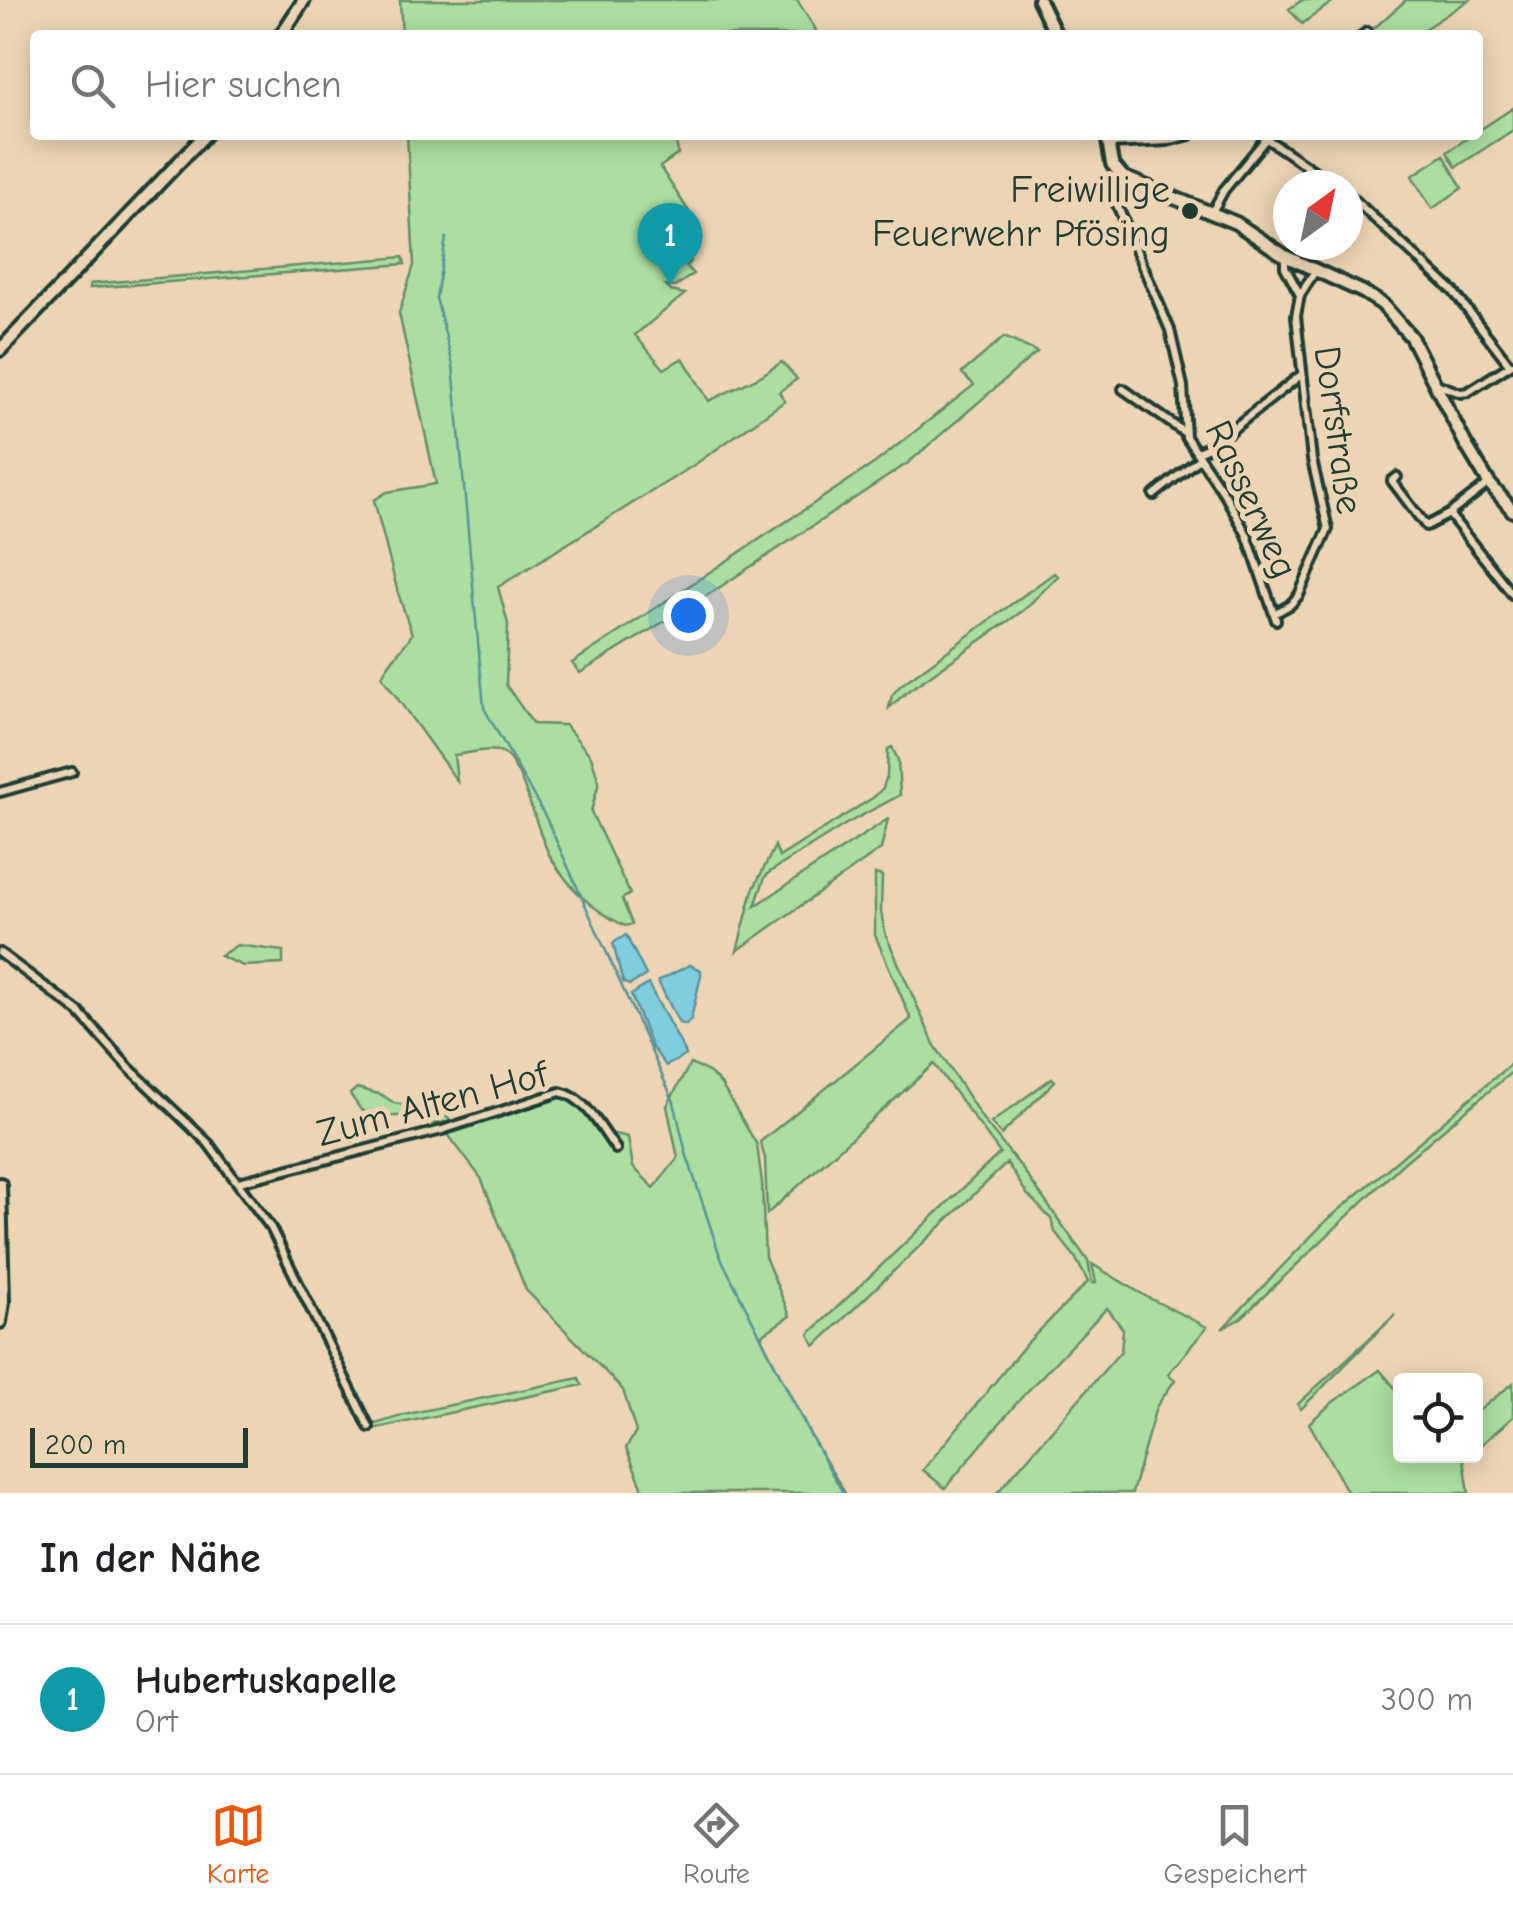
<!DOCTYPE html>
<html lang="de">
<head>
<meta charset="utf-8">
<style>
	:root { --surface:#fff; --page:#f6f6f6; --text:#202124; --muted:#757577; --line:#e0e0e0; --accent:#ea580c }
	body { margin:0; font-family:"Comic Neue",sans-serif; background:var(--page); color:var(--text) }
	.controls { position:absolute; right:30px; bottom:30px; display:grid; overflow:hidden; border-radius:10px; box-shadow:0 5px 25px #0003 }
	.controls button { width:90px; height:90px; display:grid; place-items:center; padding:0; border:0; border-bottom:2px solid var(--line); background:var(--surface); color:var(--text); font:50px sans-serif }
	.compass { position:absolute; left:1273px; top:170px; width:90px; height:90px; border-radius:50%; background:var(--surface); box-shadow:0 5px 25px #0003; rotate:33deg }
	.scale { position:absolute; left:30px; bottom:25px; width:218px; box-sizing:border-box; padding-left:10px; border:5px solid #1f3d34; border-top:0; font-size:28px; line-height:35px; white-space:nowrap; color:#1f3d34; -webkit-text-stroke:8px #edd4b5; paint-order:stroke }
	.you { position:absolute; left:688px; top:615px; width:35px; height:35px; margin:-25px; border:8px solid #fff; border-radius:50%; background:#1a73e8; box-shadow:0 0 0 15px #1a73e833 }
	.badge { display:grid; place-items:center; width:65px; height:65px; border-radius:50%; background:var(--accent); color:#fff; font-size:32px; font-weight:700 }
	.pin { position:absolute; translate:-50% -82px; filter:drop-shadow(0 2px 5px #0008) }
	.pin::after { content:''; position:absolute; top:52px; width:35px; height:30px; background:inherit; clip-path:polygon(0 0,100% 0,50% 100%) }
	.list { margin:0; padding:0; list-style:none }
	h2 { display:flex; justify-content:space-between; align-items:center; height:130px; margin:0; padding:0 40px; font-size:42px }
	h2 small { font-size:32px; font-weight:400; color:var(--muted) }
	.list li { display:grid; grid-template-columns:65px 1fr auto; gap:30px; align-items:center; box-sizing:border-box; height:150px; padding:0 40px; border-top:2px solid var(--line) }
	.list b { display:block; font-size:38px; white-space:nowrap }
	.list p { margin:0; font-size:32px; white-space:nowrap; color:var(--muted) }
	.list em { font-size:32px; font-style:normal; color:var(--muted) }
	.icon { flex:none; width:55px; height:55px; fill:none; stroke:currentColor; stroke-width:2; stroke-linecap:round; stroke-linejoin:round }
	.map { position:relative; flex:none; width:1513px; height:1493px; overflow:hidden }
	.search { position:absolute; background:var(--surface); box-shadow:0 5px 25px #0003; left:30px; right:30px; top:30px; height:110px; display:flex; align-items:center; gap:25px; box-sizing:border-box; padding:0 35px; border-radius:10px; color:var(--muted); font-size:38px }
	.sheet { height:280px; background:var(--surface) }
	nav { display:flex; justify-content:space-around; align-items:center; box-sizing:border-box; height:140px; border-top:2px solid var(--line); background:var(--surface); font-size:28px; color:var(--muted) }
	nav a { display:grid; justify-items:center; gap:5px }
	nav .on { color:var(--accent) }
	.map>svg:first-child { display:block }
</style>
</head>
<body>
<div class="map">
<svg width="1513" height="1493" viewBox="0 0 1513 1493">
	<rect width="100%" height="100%" fill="#edd4b5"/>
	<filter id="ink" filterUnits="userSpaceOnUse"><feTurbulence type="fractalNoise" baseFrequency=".01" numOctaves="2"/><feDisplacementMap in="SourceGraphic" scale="20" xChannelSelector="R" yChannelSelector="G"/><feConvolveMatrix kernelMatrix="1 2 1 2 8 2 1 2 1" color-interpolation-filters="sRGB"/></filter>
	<g filter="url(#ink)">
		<path fill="#abdea0" stroke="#658e6a" stroke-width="2.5" d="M400,0h397l19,30 -6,5h-408z
			M1302,0h33l-33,24 -13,-15z
			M1406,0h63l-54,35h-39l-4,-5z
			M1513,108v22l-57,37 -9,-15 25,-17h6v-4z
			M407,135h276l-7,6 2,13 -18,13 37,57 1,6 -14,14 7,17 -5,5 7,8 -18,13 -9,-1 5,5 14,3 -50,41 29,34 19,-11 26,43 50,-24 23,-15 15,17 -18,13 6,9 -91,64 -196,122 10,37 -2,61 27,39 32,1 26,31 8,26 -8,30 39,82 -8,5 10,25 -7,2c-34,-17 -54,-36 -74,-68 -14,-22 -28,-97 -50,-106 -12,-5 -34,2 -47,3l3,26 -75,-104c4,-13 22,-29 30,-43l-14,-41 -24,-93 13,-8 49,-8 -37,-171 15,-48z
			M1444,155l18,33 -30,21 -20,-33z
			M403,257l2,7 -316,24 1,-4z
			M1004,337l33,15 -129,111 -194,128 -134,82 -8,-10 303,-200 99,-78 -12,-12z
			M1054,573l4,3 -34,34 -116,81 -19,17 3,-13 9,-10z
			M892,747l6,13 2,35 -54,29 -76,48 -5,5 -10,29 133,-87 -7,30 -144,102 16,-61 22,-44 4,11 95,-60 9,-9 4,-13 1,-26z
			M875,874l7,2 -1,35 4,22 49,111 50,77 37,46 67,94 4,22h4l-4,-19 55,33 60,30 -39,47 7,6 -19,27 -24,86h-135l124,-142 2,-22 -16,-21 -86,90 -76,90 -22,-18 103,-126 62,-62 -13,-25 -20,-25 -4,-13 -24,-25 -20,-31 -192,183 -6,-12 191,-181 -66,-89 -167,150 -2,-56 -5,-16 151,-123 -36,-84z
			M237,945l46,6v13l-40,2 -23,-10z
			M1513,1062v9l-112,94 -160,153 -19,11 103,-107z
			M690,1064l19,8 12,12 36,61 5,38 3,74 25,59 -28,19v4l48,96 35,58h-200l-19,-45 10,-16 -13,-42 -97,-100 -45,-112 -35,-46 114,-35 14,2 23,31 31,7 5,30 21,21 24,-30 -11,-52z
			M1052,1078l3,3 -54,54 -10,-12z
			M357,1088l25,7 12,8 49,9 7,9 -16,3 -28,-8h-32l-13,-6 -11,-16z
			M1395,1315l-94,94 -3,-5z
			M1380,1370l20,24v62h67l-3,3 5,34h-121l-39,-70 24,-21z
			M579,1378l3,7 -209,44 -1,-4 36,-11z
			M1513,1383v34l-37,32v-36z"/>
		<path fill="#80cde0" stroke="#59939b" stroke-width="2.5" d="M626,935l20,40 -16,10 -6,-2 -2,-4 -9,-36z
			M690,965l11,5v5l-10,44 -5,6 -7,-2 -21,-42z
			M648,984l37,68 1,3 -20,11 -15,-20 -20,-51z"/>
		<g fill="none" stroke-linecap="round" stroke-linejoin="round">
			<path stroke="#59939b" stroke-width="2.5" d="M446,238l-10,60 17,67 31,343 62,110 128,284 12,51 34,103 94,186 29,51"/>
			<g stroke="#1f3d34" stroke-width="14">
				<path id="street" d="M1363,35l4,-3
					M1261,135l74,50
					M1110,144l57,-3 23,-6
					M1118,174l-5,11 2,15 55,130 13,56 3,51 39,58 22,40 29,85
					M1348,194l105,97 56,73
					M1212,212l12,-22 45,-55
					M1285,256v11l15,28
					M1436,384l25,9 7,-1 44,-28
					M1123,389l62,44
					M1197,452l14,-6 90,-71
					M1397,477l-5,4 34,45 23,-12 40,-31
					M1154,495l46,-37
					M1449,514l64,81
					M1274,614l16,-9 9,-10 29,-66 -16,-69 -16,-144 4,-21 16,-25
					M0,792l72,-20
					M0,953l79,59 49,55 80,76 63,85 98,199
					M239,1182l203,-52 118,-38c26,5 41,37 56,57"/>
			</g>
			<g stroke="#1f3d34" stroke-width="18">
				<path id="secondary" d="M1039,0l17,35
					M281,35l23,-35
					M1107,135l5,29 11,13 113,46 49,33 78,36 19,12 29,33 54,106 24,40 24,28
					M0,350l205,-215
					M0,1184l3,118 -3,20"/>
			</g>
			<use href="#street" stroke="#edd4b5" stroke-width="6"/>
			<use href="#secondary" stroke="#edd4b5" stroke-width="10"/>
		</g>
	</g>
	<circle fill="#1f3d34" stroke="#edd4b5" stroke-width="4" cx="1190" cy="211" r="10"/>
	<g text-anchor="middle" stroke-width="10" stroke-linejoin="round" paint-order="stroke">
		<g font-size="38" fill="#1f3d34" stroke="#edd4b5" text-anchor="end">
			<text x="1170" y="202">Freiwillige<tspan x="1170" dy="44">Feuerwehr Pfösing</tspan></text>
		</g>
		<g font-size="38" fill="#1f3d34" stroke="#edd4b5">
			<text transform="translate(1339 430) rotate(82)" y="13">Dorfstraße</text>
			<text transform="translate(1252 499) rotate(65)" y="13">Rasserweg</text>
			<text transform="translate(432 1103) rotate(-15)" y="13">Zum Alten Hof</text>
		</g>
	</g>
</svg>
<div class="controls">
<button><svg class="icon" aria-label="locate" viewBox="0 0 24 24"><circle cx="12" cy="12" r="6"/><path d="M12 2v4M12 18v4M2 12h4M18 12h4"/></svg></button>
</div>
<svg class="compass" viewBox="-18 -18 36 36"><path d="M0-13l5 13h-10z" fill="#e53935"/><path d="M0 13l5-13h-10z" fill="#757577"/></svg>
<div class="scale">200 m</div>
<div class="you"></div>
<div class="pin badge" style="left:670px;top:285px;background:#0f9aa8">1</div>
<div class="search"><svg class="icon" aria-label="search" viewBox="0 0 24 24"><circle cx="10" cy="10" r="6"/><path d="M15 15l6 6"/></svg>Hier suchen</div>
</div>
<section class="sheet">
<h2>In der Nähe<small></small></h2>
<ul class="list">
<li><span class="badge" style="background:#0f9aa8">1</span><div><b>Hubertuskapelle</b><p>Ort</p></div><em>300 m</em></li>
</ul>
</section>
<nav>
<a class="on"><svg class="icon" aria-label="map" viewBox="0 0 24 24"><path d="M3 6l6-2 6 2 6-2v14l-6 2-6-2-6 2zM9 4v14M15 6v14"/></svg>Karte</a>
<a><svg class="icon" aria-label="directions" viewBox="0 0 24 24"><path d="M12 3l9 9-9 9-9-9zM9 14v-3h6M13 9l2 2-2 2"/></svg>Route</a>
<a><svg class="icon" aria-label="saved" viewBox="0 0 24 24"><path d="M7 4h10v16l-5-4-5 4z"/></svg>Gespeichert</a>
</nav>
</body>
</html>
